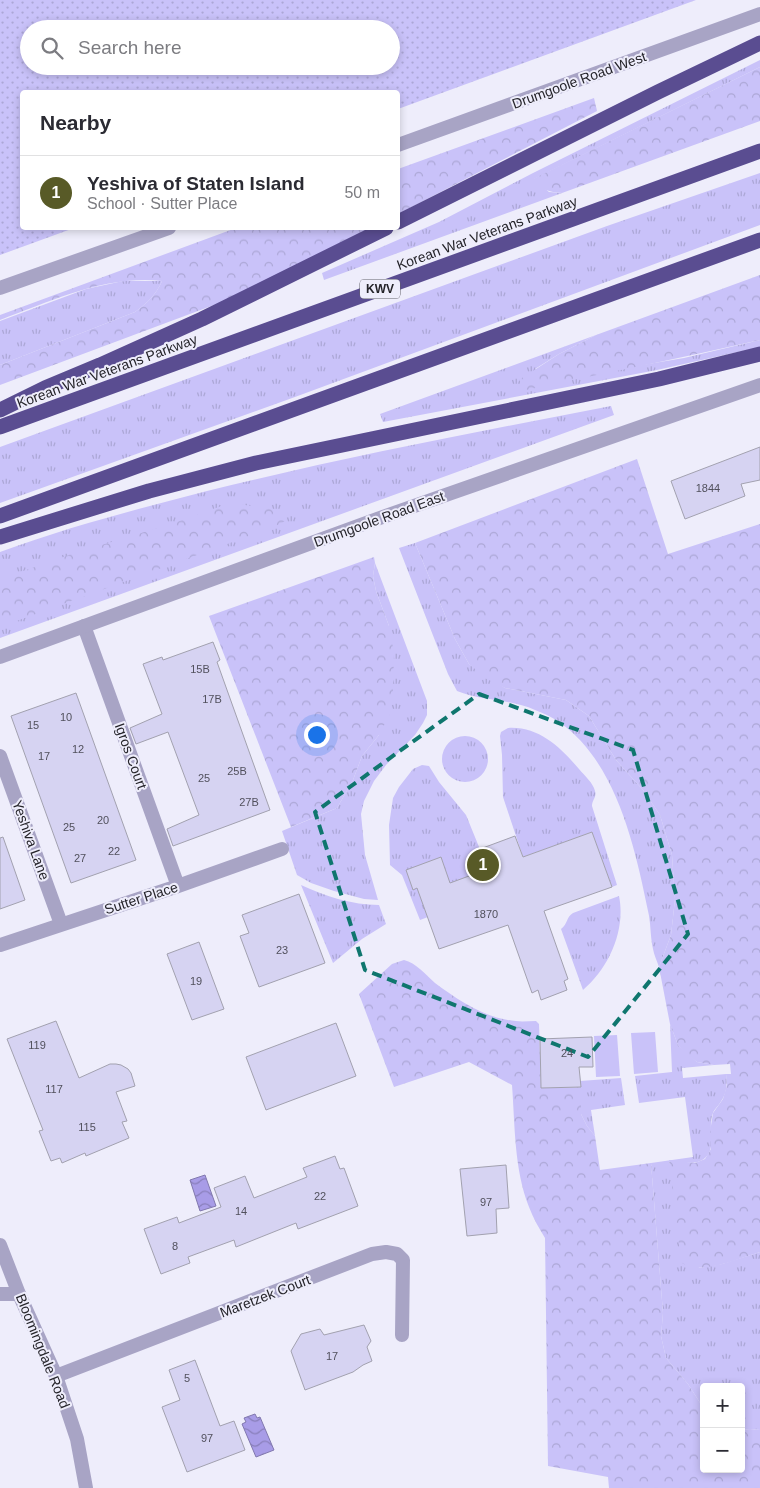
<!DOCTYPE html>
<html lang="en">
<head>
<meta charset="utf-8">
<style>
	:root { --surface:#fff; --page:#f7f7f7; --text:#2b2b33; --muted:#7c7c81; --line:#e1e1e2; --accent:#585a27 }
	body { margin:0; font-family:Arial,sans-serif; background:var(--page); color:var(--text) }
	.controls { position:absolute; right:15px; bottom:15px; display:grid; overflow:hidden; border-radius:5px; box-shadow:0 2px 8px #0003 }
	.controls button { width:45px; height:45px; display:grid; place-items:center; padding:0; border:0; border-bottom:1px solid var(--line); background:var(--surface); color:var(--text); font:25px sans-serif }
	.you { position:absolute; left:316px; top:734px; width:18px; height:18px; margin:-12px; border:4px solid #fff; border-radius:50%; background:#1a73e8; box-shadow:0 0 0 8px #1a73e833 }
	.badge { display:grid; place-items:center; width:32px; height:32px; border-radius:50%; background:var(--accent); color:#fff; font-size:16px; font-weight:700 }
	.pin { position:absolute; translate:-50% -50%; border:2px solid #fff; box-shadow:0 1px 5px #0006 }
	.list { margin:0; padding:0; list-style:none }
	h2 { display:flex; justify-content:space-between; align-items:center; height:65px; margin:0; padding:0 20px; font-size:21px }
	h2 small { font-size:16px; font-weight:400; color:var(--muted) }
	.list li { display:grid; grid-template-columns:32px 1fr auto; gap:15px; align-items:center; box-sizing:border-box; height:75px; padding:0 20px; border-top:1px solid var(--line) }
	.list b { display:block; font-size:19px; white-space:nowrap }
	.list p { margin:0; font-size:16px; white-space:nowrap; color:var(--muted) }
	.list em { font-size:16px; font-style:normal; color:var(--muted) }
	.icon { flex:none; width:28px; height:28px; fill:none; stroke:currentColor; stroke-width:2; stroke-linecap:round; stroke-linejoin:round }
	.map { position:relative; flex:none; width:760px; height:1488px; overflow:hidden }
	.search { position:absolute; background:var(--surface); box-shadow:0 2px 8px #0003; left:20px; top:20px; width:380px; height:55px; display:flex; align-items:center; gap:12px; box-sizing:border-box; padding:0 18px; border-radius:28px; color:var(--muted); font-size:19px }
	.panel { position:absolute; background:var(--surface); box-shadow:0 2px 8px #0003; left:20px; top:90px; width:380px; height:140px; border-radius:5px }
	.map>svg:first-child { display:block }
</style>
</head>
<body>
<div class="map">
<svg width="760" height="1488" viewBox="0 0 760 1488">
	<defs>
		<pattern id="grass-tufts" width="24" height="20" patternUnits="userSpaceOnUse" patternTransform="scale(1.25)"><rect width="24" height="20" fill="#c9c2f9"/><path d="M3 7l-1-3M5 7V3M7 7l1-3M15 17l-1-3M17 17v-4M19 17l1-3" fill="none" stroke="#aca7d6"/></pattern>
		<pattern id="forest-crowns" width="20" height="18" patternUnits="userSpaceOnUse" patternTransform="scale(1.25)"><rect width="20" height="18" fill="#c9c2f9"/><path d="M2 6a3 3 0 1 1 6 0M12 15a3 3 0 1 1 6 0" fill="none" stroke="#aca7d6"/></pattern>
		<pattern id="park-dots" width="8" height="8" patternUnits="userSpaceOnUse" patternTransform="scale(1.25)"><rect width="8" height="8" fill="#c9c2f9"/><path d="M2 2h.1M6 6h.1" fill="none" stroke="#aca7d6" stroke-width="1.8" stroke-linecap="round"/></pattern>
		<pattern id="water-waves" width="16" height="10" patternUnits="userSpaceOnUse" patternTransform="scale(1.25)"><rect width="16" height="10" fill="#a89ce7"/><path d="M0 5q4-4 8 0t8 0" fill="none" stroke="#897fbb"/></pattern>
	</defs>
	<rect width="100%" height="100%" fill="#eeedfb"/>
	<path fill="url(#grass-tufts)" d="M760,60v7l-226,112 15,13 13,1 -238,87 -2,-7 117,-51 94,-49z
		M760,173v52l-465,172 -295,106v-56l607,-221z
		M123,281h39c-6,14 -15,22 -27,31l-135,53v-44l86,-32z
		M596,335l-37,19 -24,15 95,-2 54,-9 76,-18v7l-103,23 -274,52 -3,-8z
		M611,406l3,9 -614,223v-86c68,-25 137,-43 207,-61 133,-33 269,-59 404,-85z
		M415,543l40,96 14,25 36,24 61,12 23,16 27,44 27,30 17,25 12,40 3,44 -4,36 -12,32c-2,-6 -5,-12 -6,-18 -3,-13 -2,-26 -5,-38 -13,-64 -32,-150 -89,-189 -7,-5 -16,-9 -24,-12 -24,-11 -53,-9 -78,-19l-9,-17 -49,-126z
		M375,563l52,138v14l-4,8 -8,12 -29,30 -12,16 -10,20 -3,13 4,41 13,45 -14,-1 -30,-8 -23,-8 -14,-8 -15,-44 55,-23 16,-28 9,-24 17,-21 10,-109 -13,-35 -3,-15z
		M508,728c31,-2 53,20 71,41 6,7 14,14 16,22 2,6 -3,9 -3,15l25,79 -5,2 -20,-55 -69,25 -20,-60 -1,-42 -2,-19 1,-4z
		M442 759a23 23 0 1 1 46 0a23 23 0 1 1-46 0Z
		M422,765l7,1 10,16 27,33 22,54 -60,48 -8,3 -18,-45 -12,-10 -1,-40 4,-27 6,-11 14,-18z
		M301,885c24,11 51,20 78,20l7,19 -24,15 -29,24z
		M619,896c7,34 -10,72 -36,94l-22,-61c7,-5 5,-12 12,-16z
		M670,1024l8,21 19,17 17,3 -32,3 1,10 43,-4c2,11 0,21 -6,29 -2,3 -6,7 -7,10 -6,14 4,33 -7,44 -9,10 -26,4 -37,4l30,107 23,-4 38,-12v177l-10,1 -9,-1v-42h-37v22l-16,-25 -22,-26 -5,-22 2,-23 -12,-150 42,-6 -8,-60 -46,6 -4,-27 37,-4z
		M621,1078l4,27 -34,5 4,26 -8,-10 -6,-12 -1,-33z"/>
	<path fill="url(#forest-crowns)" d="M760,67v54l-198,72c-13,-1 -21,-3 -29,-14z
		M594,98l3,13 -199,103v-45z
		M236,228h135l-133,68 -238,89v-20l135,-53c12,-9 21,-17 27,-31 -57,-6 -110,20 -162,39v-5z
		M760,275v65c-78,18 -156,33 -234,50l-7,-10 40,-26 37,-19z
		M637,459l31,95 92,-30v728c-20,6 -62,25 -79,10l-12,-102 26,3 10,-4 6,-10 -1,-17 3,-19 10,-14 4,-14 -1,-11h5l-1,-10 -16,1 -17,-3 -11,-8 -8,-9 -8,-21 -11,-57 12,-32 4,-36 -3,-44 -12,-40 -17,-25 -27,-30 -27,-44 -23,-16 -61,-12 -18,-9 -18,-15 -14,-25 -40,-96z
		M230,503l37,5 17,6 3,6 -13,7 -274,100v-48l72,-25 102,-31z
		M374,557l1,6 -2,13 3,15 13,35 5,27 -1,37 -4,26 -10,19 -17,21 -9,24 -16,28 -46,19 -82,-211z
		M404,960c12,3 21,14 31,23 23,17 51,36 81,38 6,1 13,0 20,0l3,3 2,64 40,-1v27l6,12 8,10 5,34 51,-7 12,150 -2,23 5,22 22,26 16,25v60h37v-40l9,1 10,-1v59h-151l-1,-11 -60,-11 -3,-228c-6,-10 -12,-20 -16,-31 -15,-38 -14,-82 -17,-122l-43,-23 -75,25 -35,-93 33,-30z"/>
	<path fill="url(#park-dots)" fill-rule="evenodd" d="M0,0h696l-298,109v-17h-376v136h52l-74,27zM29,29h362v37h-362z"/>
	<path fill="#c9c2f9" d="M655,1032l3,40 -24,2 -3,-41z
		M617,1035l3,41 -24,1 -2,-41z"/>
	<path fill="url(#water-waves)" stroke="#8178ae" d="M205,1175l11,31 -16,5 -10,-31z
		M255,1414l2,4 3,-1 14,33 -18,7 -14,-33 4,-2 -2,-4z"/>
	<path fill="#d6d3f2" stroke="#a2a1af" d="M760,447v33l-19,4 4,12 -60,23 -14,-38z
		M213,642l7,18 -3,2 53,148 -97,36 -6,-17 32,-14 -31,-83 -32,12 -6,-16 32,-14 -19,-50 19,-7 1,3z
		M76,693l60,167 -65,23 -60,-167z
		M592,832l20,55 -68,24 24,68 -4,2 3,9 -26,10 -3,-10 -6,3 -24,-68 -69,24 -22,-61 -4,2 -7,-20 35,-13 9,26 38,-14 -8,-20 35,-13 8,21z
		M3,837l22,63 -25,9v-71z
		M299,894l26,69 -66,24 -19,-51 9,-3 -7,-18z
		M199,942l25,67 -32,11 -25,-66z
		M56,1021l23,57 31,-14h6l5,1 7,4 3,4 4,13 -19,6 11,29 -5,1 7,16 -43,18 -1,-3 -23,10 -2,-5 -9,3 -12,-30 4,-1 -36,-91z
		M336,1023l20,53 -90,34 -20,-53z
		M592,1037l1,30h-14l2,20 -40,1 -1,-49z
		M335,1156l5,13 4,-1 14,38 -60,23 -2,-6 -60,24 -2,-7 -46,17 2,6 -29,11 -17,-45 33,-12 2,6 42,-16 -7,-19 31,-12 9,22 53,-21 -4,-9z
		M506,1165l3,43 -13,1 1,24 -30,3 -7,-67z
		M364,1325l7,16 -4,6 5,14 -9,4 -10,7 -48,18 -14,-39 10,-17 19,-5 4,6z
		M195,1360l25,66 14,-5 11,29 -58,22 -25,-65 18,-7 -11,-30z"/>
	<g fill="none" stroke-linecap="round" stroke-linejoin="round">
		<path stroke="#a8a4c5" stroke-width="14" d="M84,626l94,260
			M0,756l61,168
			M0,945l178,-59 104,-37
			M0,1294h19
			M56,1376l316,-122 14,-2 11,2 6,6 -1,75"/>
		<path stroke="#a8a4c5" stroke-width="14" d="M398,145l362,-131
			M0,288l169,-60
			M0,657l377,-138 383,-134
			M0,1245l19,49 37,82 21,63 9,49"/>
		<path stroke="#5a4d91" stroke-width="15" d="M398,222l260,-130 102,-49
			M0,410l45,-22 55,-23 102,-46 184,-91
			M0,427l760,-276
			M0,516l760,-276
			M0,537l149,-46 107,-28 403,-84 101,-25"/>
	</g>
	<path fill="none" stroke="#0f766e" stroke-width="4" stroke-dasharray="10 6" stroke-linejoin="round" d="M479,694l154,56 55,184 -100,123 -223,-87 -50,-158z"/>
	<g text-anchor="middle" stroke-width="4" stroke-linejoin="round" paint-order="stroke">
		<g font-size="11" fill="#51505c">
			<text x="708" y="492">1844</text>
			<text x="200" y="673">15B</text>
			<text x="212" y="703">17B</text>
			<text x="66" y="721">10</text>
			<text x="33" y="729">15</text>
			<text x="78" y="753">12</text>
			<text x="44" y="760">17</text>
			<text x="237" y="775">25B</text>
			<text x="204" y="782">25</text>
			<text x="249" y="806">27B</text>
			<text x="103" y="824">20</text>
			<text x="69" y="831">25</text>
			<text x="114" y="855">22</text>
			<text x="80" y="862">27</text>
			<text x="486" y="918">1870</text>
			<text x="282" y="954">23</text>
			<text x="196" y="985">19</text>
			<text x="37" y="1049">119</text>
			<text x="567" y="1057">24</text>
			<text x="54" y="1093">117</text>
			<text x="87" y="1131">115</text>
			<text x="320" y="1200">22</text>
			<text x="486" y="1206">97</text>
			<text x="241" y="1215">14</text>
			<text x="175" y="1250">8</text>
			<text x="332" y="1360">17</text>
			<text x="187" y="1382">5</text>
			<text x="207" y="1442">97</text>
		</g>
		<rect fill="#eeedfb" stroke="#616069" stroke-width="1" x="360" y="279.5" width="40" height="19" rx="4"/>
		<g font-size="12" font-weight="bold" fill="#25242a">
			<text x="380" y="293">KWV</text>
		</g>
		<g font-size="14" fill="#25242a" stroke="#eeedfb">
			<text transform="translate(579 80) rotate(-20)" y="5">Drumgoole Road West</text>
			<text transform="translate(487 233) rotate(-20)" y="5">Korean War Veterans Parkway</text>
			<text transform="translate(107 371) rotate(-20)" y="5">Korean War Veterans Parkway</text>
			<text transform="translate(379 519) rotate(-20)" y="5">Drumgoole Road East</text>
			<text transform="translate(131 756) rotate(70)" y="5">Igros Court</text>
			<text transform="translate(31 840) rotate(70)" y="5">Yeshiva Lane</text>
			<text transform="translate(141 898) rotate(-18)" y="5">Sutter Place</text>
			<text transform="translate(265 1296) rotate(-21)" y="5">Maretzek Court</text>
			<text transform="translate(43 1351) rotate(68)" y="5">Bloomingdale Road</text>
		</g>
	</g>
</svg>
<div class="controls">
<button>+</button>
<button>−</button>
</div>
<div class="you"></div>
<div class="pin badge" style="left:483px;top:865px">1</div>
<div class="search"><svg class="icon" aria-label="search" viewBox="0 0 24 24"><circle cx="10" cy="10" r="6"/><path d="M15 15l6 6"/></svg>Search here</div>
<section class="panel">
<h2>Nearby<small></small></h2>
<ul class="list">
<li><span class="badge">1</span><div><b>Yeshiva of Staten Island</b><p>School · Sutter Place</p></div><em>50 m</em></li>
</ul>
</section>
</div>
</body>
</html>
